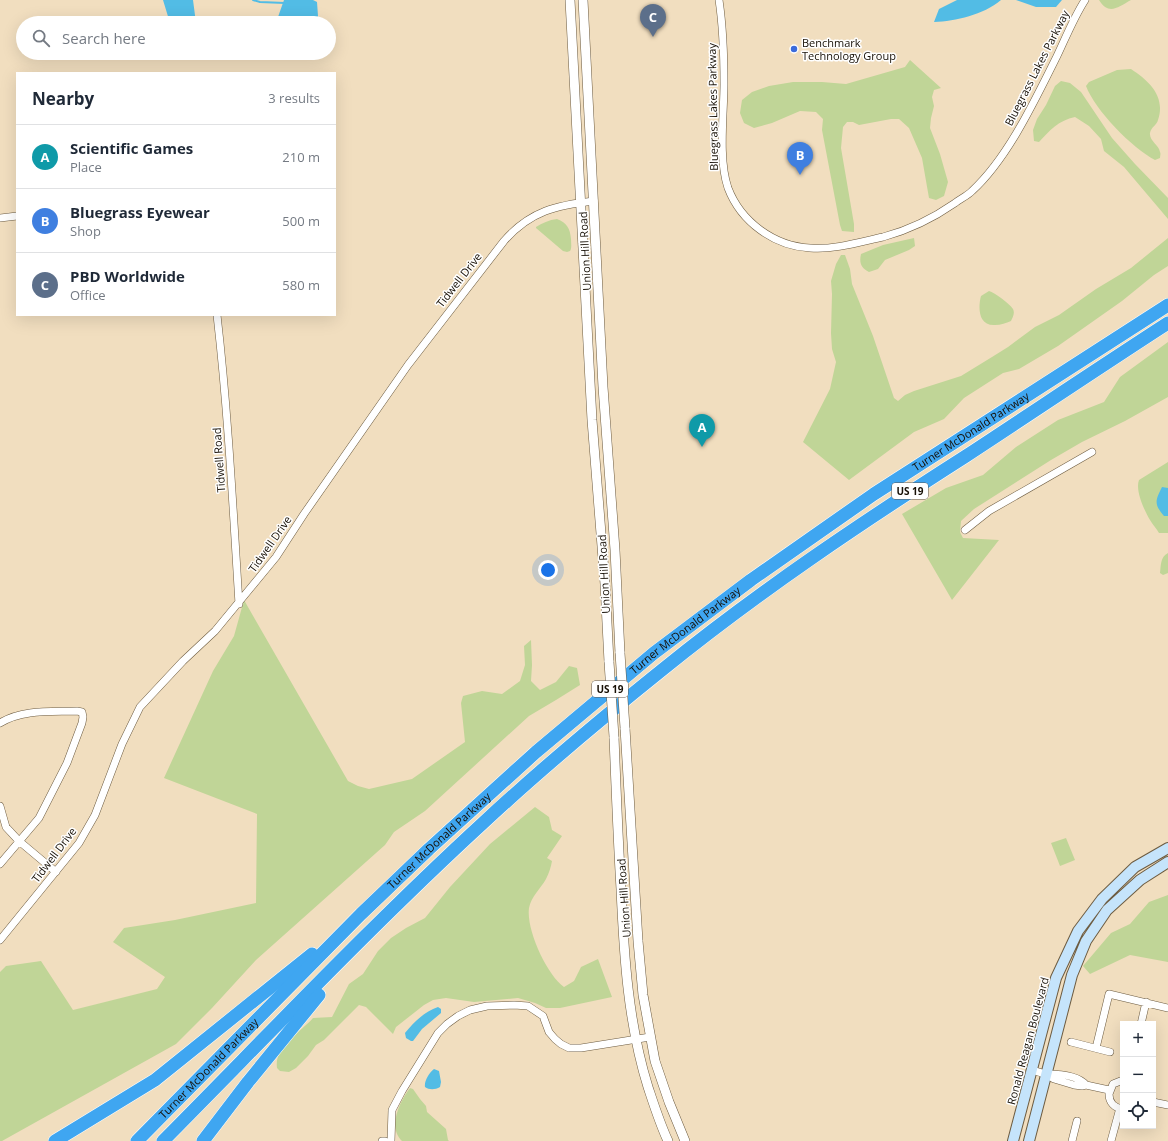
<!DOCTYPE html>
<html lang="en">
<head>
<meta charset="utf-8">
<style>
	:root { --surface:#fff; --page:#f2f2f3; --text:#1f2937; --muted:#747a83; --line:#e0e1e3; --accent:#b45309 }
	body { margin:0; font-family:"Open Sans",sans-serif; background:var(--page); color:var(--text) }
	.controls { position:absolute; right:12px; bottom:12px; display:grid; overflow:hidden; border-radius:0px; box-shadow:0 4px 16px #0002 }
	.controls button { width:36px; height:36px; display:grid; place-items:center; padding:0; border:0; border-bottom:1px solid var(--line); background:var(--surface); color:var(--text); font:20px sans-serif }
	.you { position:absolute; left:548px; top:570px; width:14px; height:14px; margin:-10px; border:3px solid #fff; border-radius:50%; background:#1a73e8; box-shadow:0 0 0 6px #1a73e833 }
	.badge { display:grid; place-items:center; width:26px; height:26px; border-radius:50%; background:var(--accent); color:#fff; font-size:13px; font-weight:700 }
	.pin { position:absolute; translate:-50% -33px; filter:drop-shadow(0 1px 2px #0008) }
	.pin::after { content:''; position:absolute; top:21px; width:14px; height:12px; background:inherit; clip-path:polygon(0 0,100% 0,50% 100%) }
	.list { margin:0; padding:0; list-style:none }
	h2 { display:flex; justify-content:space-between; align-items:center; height:52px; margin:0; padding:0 16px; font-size:17px }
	h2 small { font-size:13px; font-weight:400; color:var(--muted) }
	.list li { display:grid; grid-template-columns:26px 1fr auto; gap:12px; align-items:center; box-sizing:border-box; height:64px; padding:0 16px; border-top:1px solid var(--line) }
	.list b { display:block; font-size:15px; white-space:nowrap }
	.list p { margin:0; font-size:13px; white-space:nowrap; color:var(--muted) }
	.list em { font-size:13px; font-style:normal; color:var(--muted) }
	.icon { flex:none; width:22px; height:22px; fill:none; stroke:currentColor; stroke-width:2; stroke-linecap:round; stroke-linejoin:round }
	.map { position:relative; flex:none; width:1168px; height:1141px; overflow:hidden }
	.search { position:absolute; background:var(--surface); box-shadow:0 4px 16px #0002; left:16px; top:16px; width:320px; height:44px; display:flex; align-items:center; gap:10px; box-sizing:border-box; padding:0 14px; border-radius:22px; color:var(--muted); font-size:15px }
	.panel { position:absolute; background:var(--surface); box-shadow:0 4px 16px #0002; left:16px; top:72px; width:320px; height:244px; border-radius:0px }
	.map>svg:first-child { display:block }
</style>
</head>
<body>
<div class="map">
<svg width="1168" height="1141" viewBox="0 0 1168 1141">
	<rect width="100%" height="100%" fill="#f1debf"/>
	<path fill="#c0d597" d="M1099,0h32c-13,7 -22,16 -32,0z
		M910,60l31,28 -7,2 -2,7 2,9 -3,12 -1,10 10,26 8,28 -4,14 -8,4 -7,-2 -7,-40 -13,-30 -10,-9h-8l-32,6 -6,-3h-6l-4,5 -2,21 13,76v8l-12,-1 -2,-6 -18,-95 1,-11 -7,-7 -16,-1 -28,12 -18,5 -10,-5 -4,-10 2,-13 10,-8 17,-6 24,-4h29l24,2 59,-17z
		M1131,69c18,12 35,27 27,51 -1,5 -7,7 -8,13 -1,8 9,12 10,19 1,2 0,4 0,6l-5,2c-23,-12 -60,-50 -69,-74l3,-4 28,-12z
		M1061,81l9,2 11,9 31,46 23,26 33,34v21l-44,-52 -20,-16 -3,-12 -12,-13 -14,-9c-16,3 -26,14 -36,25l-5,-1 -1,-11 4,-11 9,-14 9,-19z
		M557,219c10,4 13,9 14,20 0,4 1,9 -1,12l-3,1 -4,-1 -27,-23v-1c6,-4 13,-7 21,-8z
		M914,238l1,8 -6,4 -24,10 -7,9 -9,3c-8,-4 -10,-9 -8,-18l22,-9z
		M1168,238v28l-14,9 -32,26 -64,45 -39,23 -16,4 -39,25 -20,21 -30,13 -65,48 -46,-38 27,-53 6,-27 -4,-13 -1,-16 1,-39 -1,-13 5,-17 5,-9h4l5,14 2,15 21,52 21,62 4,3 7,-6 9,-4 47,-15 31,-19 16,-10 27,-20 24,-12 37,-26 35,-21z
		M989,291c6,2 20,12 24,18 2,4 0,8 -2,12 -5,2 -10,4 -16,4 -17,1 -17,-18 -14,-29z
		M1168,342v55l-43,24 -43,21 -31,18 -77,49 -13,12 -1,11 3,6 36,2 -47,60 -50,-86 44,-26 37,-13 33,-28 42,-27 46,-18 16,-25z
		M1168,462v71h-9c-3,-5 -6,-8 -9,-13 -6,-10 -15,-30 -11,-40z
		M1168,553v20l-5,2 -3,-2c1,-7 0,-16 8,-20z
		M244,600l104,181 10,5 11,3 43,-10 53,-37 -4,-39 2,-7 19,-5 20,3 18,-13 5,-16 -1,-19 7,-6 1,25 -1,16 9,9 16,-8 13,-16 8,2 3,17 -24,15 -27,16 -104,95 -31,21 -9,13 -129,115 -44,48 -36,36 -174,97h-2v-169l6,-6 35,-5 32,49 84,-21 8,-12 -52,-35 11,-14 51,-8 81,-17 1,-89 -93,-36 49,-107 21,-35z
		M535,807l14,10 3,13 10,6 -15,22 5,3c-1,6 -3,12 -6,18 -5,9 -15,18 -17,29 -3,22 18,67 35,79l10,-6 7,-14 17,-8 14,38 -52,11h-14l-11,-5 -17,-5 -44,4 -28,-4 -13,2 -9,5 -28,22 -3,7 -27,-27 -7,-2 -35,35 -8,5 -8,11 -12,12 -7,4 -9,-1 -3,-3c-3,-22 23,-35 36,-50l19,-1 17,-33 14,-10 15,-23 13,-13 15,-10 19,-10 25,-31 40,-43z
		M1066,838l9,22 -15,6 -9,-23z
		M1168,895v67l-38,-7 -40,19 -7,-8 28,-33 19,-9 19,-22z
		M410,1088l3,1 7,10 6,7 1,6 19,17 2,11 1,1h-47c-15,-14 -2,-40 8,-53z"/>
	<path fill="#52bce5" d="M163,0h30l3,23h-26z
		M284,0h29l4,2 1,14 -2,6 -27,1 -9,-2 -2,-4z
		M957,0h44c-18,15 -45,21 -67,22l5,-13z
		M1016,0h46l-6,7h-20z
		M1162,487l6,1v28h-4c-10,-12 -9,-15 -2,-29z
		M438,1007l3,2v4l-19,16 -9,12h-2l-5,-3 -1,-5c8,-10 20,-22 33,-26z
		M434,1069l5,2 2,11 -1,5c-5,3 -11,3 -15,0 -1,-6 4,-14 9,-18z"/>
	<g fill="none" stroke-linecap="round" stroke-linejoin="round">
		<path stroke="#52bce5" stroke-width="2" d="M253,0l7,2 25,1"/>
		<g stroke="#6c5b40" stroke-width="8">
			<path id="minor" d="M719,0c4,27 5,56 5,84 0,30 -6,75 4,104 13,34 46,58 82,60 24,2 50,-6 73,-11 26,-7 49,-18 72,-34 5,-4 12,-7 17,-12 36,-33 63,-91 85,-135 9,-19 17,-39 28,-56
				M0,218l17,-2
				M217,315c11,96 16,193 22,289
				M965,530l24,-19 103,-59
				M0,723c23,-14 51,-11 77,-12l5,1 1,5 -1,6 -15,40 -28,55 -39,46
				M0,806l6,21 13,14 37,31
				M0,940l79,-97 16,-28 27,-71 18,-37 43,-46 32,-30 61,-74 28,-43 104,-149 96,-124c26,-30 53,-36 90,-40
				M1141,1024l5,-22
				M1071,1042l39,10
				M1096,1048l13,-54 59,14
				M1032,1070c5,1 10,4 15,4 12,0 31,1 39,11
				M1046,1074l8,5 20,6 8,1 4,-1 23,5
				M1123,1080l-10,4 -4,10c0,8 5,14 14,15
				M1153,1102l15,3
				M382,1141h3
				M391,1141l1,-31 10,-19 36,-58 9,-9 11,-8 12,-6 17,-4 27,-1 14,1 15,10 6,16 6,7 6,5 8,4h12l69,-11
				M1072,1141l5,-20
				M1111,1141l9,-33"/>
		</g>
		<g stroke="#6c5b40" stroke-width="10">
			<path id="tertiary" d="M570,0l22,420 13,164 4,78
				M583,0l20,387 12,163 5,103
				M625,728l13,213 5,54 12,66 14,41 16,39
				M614,737c2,51 4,102 7,152 3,67 7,134 27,198 6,18 12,37 20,54"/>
		</g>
		<g stroke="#6c5b40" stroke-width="12">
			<path id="secondary" d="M1013,1141l43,-163 22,-47 24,-32 33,-32 33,-19
				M1029,1141l43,-166 14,-34 21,-31 33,-30 28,-18"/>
		</g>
		<g stroke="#fff" stroke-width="14">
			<g id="motorway">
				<path d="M55,1141l100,-61 157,-126"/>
				<path id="s1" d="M137,1141l224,-227 68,-65 107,-97 118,-99 97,-73 123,-86 294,-189"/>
				<path d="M163,1141c106,-107 209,-216 320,-318 57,-53 118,-104 179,-153 96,-78 199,-147 304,-214 67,-44 134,-89 202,-133"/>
				<path d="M203,1141l45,-59 71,-87"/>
			</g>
		</g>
		<use href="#minor" stroke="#fff" stroke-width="7"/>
		<use href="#tertiary" stroke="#fff" stroke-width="9"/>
		<use href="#secondary" stroke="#c5e4fb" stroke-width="10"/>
		<use href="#motorway" stroke="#3fa6f1" stroke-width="13"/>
		<g stroke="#6c5b40" stroke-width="10" stroke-linecap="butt">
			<path id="tertiary-bridge" d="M620,653l5,75
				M609,662l5,75"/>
		</g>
		<use href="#tertiary-bridge" stroke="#fff" stroke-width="9"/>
	</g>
	<circle fill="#3b6bdc" stroke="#fff" stroke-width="1.5" cx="794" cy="49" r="4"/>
	<g text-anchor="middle" stroke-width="3" stroke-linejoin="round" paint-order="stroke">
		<g fill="#fff" stroke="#5c5750" stroke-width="1">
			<rect x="892" y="483" width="36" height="16" rx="3"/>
			<rect x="592" y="681" width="36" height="16" rx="3"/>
		</g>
		<g font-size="10" font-weight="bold" fill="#160f05">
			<text x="910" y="495">US 19</text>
			<text x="610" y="693">US 19</text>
		</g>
		<g font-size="11" fill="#160f05" stroke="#fff" text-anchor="start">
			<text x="802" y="47">Benchmark<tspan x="802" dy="13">Technology Group</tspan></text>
		</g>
		<g font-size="11" fill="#160f05" stroke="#fff">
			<text transform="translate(1037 68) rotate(-63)" y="4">Bluegrass Lakes Parkway</text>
			<text transform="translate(713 107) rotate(-91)" y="4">Bluegrass Lakes Parkway</text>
			<text transform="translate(585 251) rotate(-93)" y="4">Union Hill Road</text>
			<text transform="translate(459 280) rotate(-52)" y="4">Tidwell Drive</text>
			<text dy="4" stroke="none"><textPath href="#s1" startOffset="1098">Turner McDonald Parkway</textPath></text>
			<text transform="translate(219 460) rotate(-94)" y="4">Tidwell Road</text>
			<text transform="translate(270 544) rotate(-55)" y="4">Tidwell Drive</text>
			<text transform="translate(604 574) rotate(-93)" y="4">Union Hill Road</text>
			<text dy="4" stroke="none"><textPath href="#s1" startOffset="750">Turner McDonald Parkway</textPath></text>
			<text dy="4" stroke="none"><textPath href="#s1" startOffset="426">Turner McDonald Parkway</textPath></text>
			<text transform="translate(54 855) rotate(-53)" y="4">Tidwell Drive</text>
			<text transform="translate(624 898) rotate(-94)" y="4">Union Hill Road</text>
			<text transform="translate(1028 1041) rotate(-75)" y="4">Ronald Reagan Boulevard</text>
			<text dy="4" stroke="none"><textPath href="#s1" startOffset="102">Turner McDonald Parkway</textPath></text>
		</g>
	</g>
</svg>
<div class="controls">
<button>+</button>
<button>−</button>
<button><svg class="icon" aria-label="locate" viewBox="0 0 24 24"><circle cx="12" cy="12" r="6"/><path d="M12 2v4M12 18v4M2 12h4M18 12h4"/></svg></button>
</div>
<div class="you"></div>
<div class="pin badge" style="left:702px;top:447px;background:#0f9aa8">A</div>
<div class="pin badge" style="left:800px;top:175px;background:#3f7fe0">B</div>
<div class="pin badge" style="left:653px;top:37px;background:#5c6f8a">C</div>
<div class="search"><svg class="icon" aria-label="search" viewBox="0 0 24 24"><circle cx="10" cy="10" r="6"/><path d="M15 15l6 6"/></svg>Search here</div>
<section class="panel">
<h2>Nearby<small>3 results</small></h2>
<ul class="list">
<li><span class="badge" style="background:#0f9aa8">A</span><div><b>Scientific Games</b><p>Place</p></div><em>210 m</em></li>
<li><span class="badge" style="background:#3f7fe0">B</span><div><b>Bluegrass Eyewear</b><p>Shop</p></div><em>500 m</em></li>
<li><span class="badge" style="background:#5c6f8a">C</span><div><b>PBD Worldwide</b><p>Office</p></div><em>580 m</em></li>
</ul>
</section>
</div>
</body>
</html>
